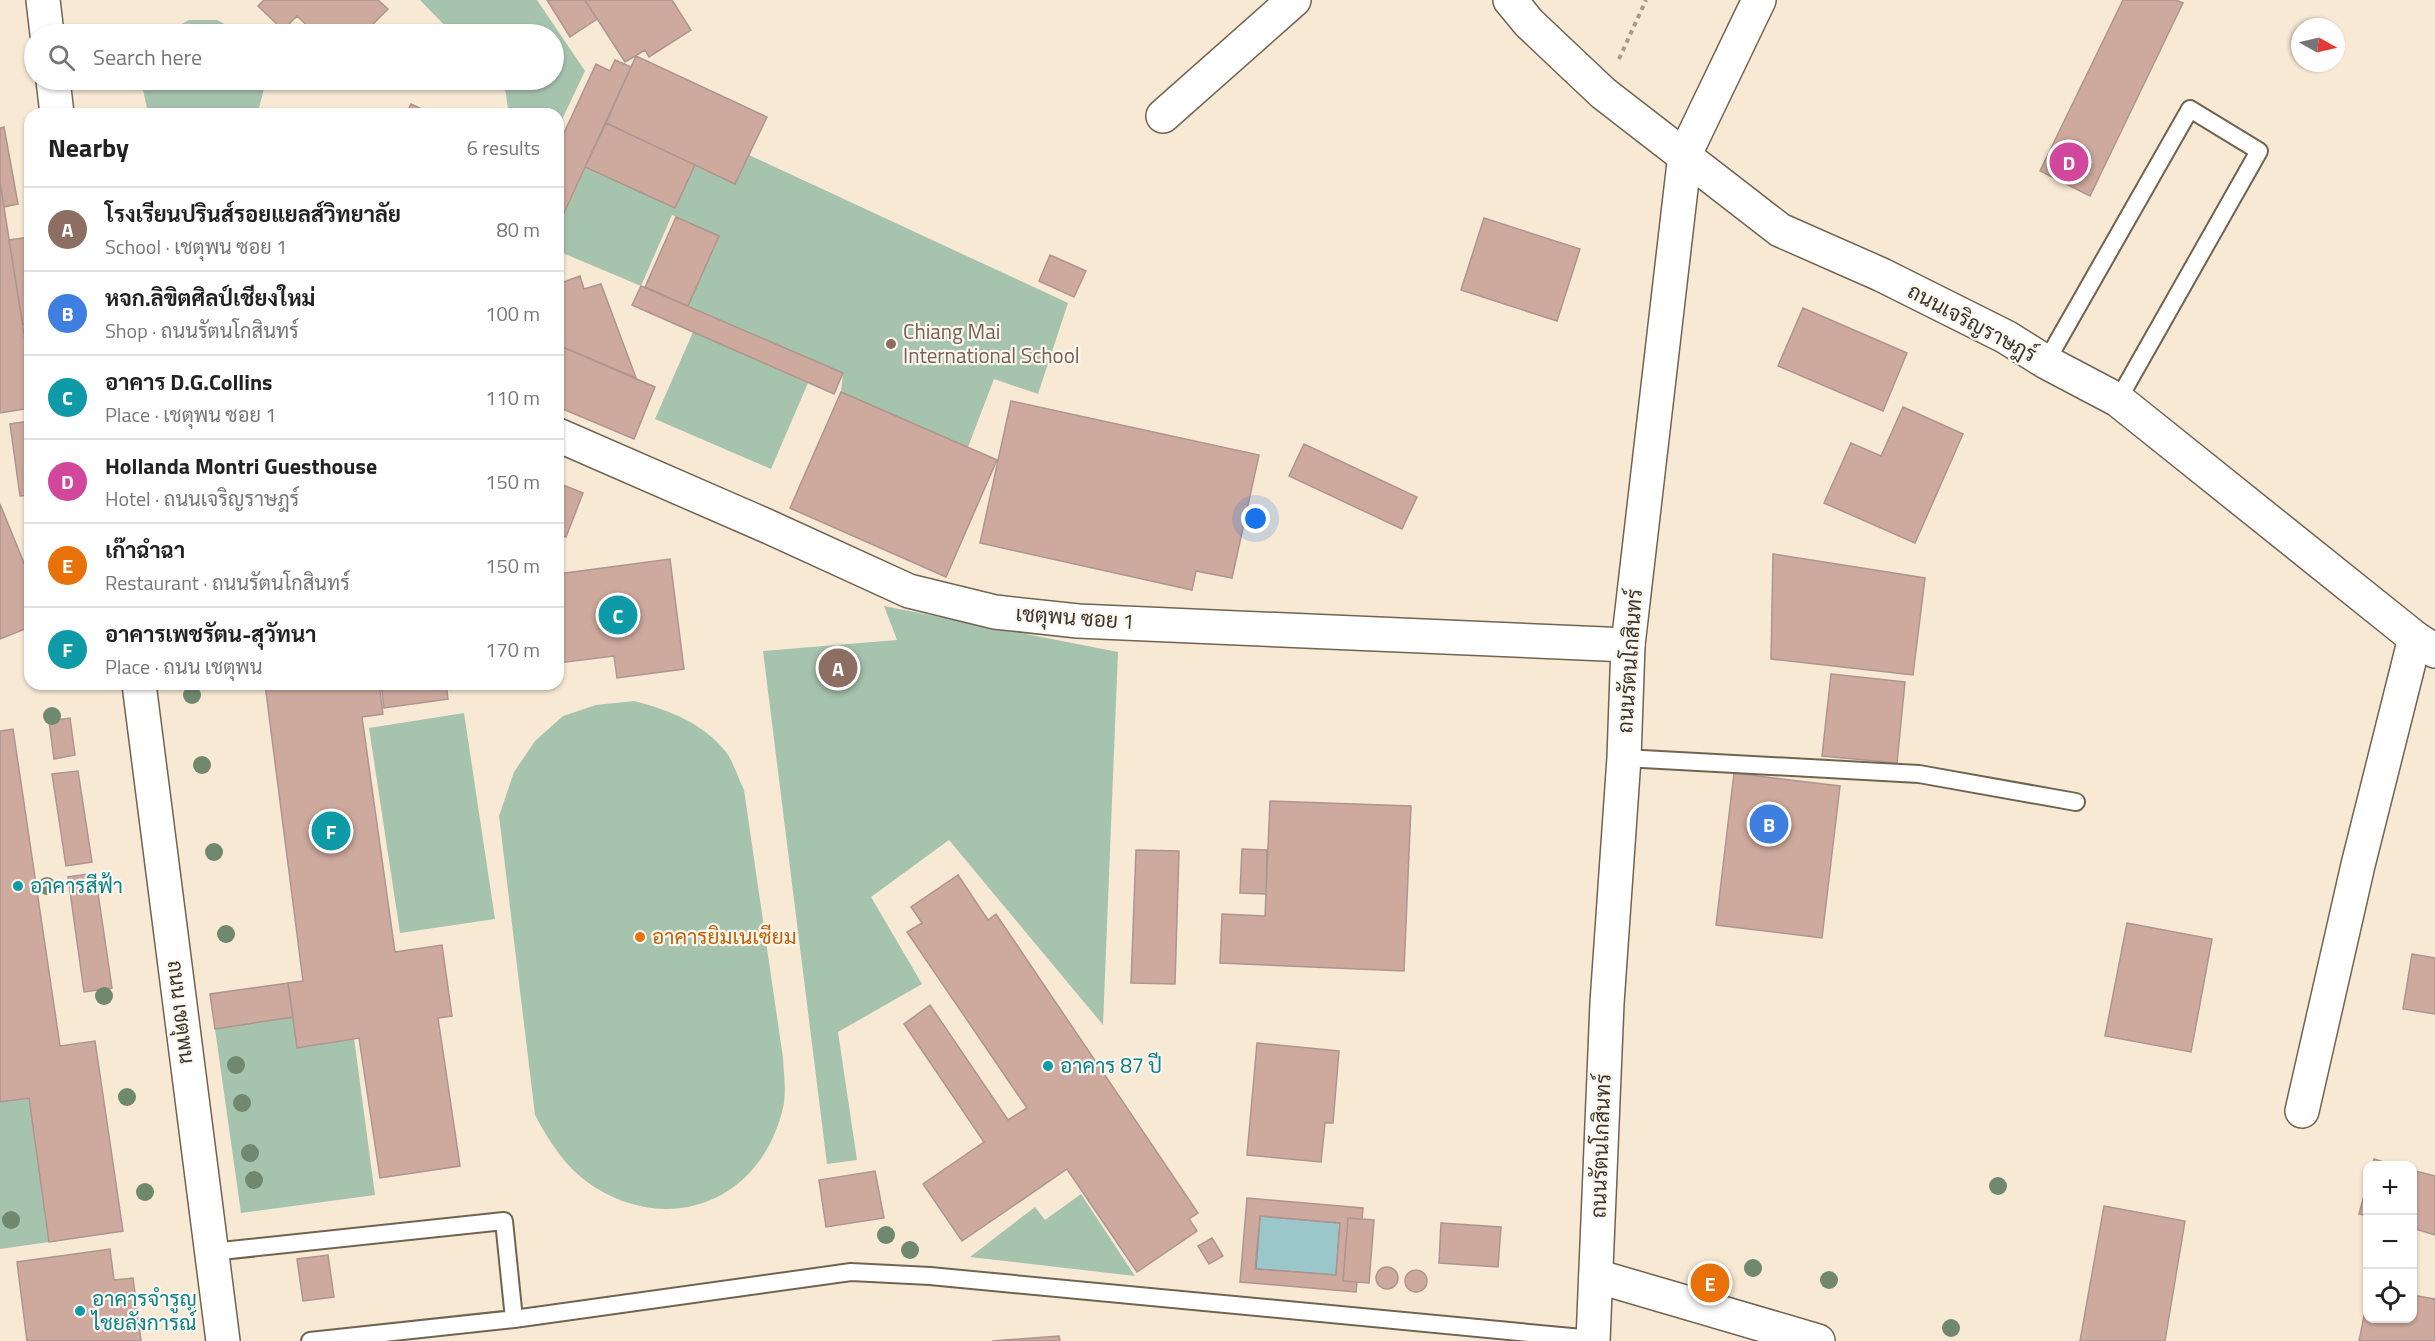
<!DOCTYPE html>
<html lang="en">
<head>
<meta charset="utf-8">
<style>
	:root { --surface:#fff; --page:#f2f2f2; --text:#222; --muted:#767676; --line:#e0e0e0; --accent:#af53be }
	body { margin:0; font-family:"Titillium Web",Sarabun,sans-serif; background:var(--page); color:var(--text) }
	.controls { position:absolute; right:18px; bottom:18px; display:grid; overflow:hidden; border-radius:12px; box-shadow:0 2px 4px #0004 }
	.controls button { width:54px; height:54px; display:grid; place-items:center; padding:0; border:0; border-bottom:2px solid var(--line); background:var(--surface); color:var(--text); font:30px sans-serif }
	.compass { position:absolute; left:2291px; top:18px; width:54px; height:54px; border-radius:50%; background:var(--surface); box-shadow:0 2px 4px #0004; rotate:98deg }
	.you { position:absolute; left:1256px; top:519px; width:21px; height:21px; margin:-15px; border:4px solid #fff; border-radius:50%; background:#1a73e8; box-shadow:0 0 0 9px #1a73e833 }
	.badge { display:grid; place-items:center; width:39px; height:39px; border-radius:50%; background:var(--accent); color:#fff; font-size:20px; font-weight:700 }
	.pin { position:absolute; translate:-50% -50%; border:3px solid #fff; box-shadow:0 2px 6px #0006 }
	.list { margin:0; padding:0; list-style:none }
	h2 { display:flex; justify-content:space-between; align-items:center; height:78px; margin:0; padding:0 24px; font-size:26px }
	h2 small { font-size:20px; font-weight:400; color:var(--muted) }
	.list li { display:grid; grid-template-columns:39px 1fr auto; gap:18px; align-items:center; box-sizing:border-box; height:84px; padding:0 24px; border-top:2px solid var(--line) }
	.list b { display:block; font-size:22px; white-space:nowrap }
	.list p { margin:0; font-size:20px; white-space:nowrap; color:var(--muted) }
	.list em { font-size:20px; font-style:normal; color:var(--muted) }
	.icon { flex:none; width:33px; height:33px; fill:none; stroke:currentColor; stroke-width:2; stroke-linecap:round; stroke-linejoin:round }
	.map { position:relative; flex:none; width:2435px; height:1341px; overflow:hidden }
	.search { position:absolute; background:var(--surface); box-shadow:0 2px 4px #0004; left:24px; top:24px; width:540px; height:66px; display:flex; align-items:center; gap:15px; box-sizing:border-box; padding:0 21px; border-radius:33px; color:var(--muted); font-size:22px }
	.panel { position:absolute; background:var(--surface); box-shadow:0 2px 4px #0004; left:24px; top:108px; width:540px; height:582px; border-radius:18px }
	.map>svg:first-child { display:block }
</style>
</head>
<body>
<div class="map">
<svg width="2435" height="1341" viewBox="0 0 2435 1341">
	<rect width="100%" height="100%" fill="#f7e9d4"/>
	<path fill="#a6c3ae" d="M420,0h117l48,71 -27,57v-14h-49l-4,-25 -9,-9h58v-46h-101z
		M189,20h28l27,14h-81z
		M141,80h124l1,1 -7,27 -4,6h-104l-4,-5z
		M749,155l319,148 -30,91 -44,-15 -26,68 -127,-55 2,-19 -155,-67 30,-70 -46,-21 -31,71 -83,-35v-25l27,-59 110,-2 40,19z
		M693,332l115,51 -37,86 -116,-50z
		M884,606l234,46 -15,373 -154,-185 -78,57 51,87 -84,48 19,128 -30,4 -64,-513 134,-11z
		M634,701c35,9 69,22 92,51 8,11 12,26 18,38l39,268c1,18 4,37 -1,54 -23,88 -109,123 -186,76 -29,-18 -46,-45 -61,-73l-36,-299 15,-44 21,-31 28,-25 33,-11z
		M464,713l31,206 -95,14 -31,-205z
		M293,1017l4,31 57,-10 21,157 -134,18 -26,-184z
		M29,1098l20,144 -49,7v-147z
		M1081,1194l54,82 -165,-19 65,-50 10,13z"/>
	<path fill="#9bc7cb" stroke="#7e9b9c" stroke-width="1.5" d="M1260,1216l80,7 -4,52 -80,-6z"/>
	<path fill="#cea99e" stroke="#ae958e" stroke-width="1.5" fill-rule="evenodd" d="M264,0h114l10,9 -25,25h-47l-19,-18 -14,14 -25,-24z
		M547,0h38l12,19 -27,18z
		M585,0h87l19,30 -42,27 -4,-7 -20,12z
		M2123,0h53l7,3 -93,193 -50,-25z
		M636,56l131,61 -32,67 -129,-61z
		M615,60l16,7 -73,159v-80l38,-82 14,7z
		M411,104l21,10h-26z
		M606,123l89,42 -20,43 -90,-41z
		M4,127l14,77 -14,3 -4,-25v-54z
		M0,182l30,190v36l-30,5z
		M676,217l43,19 -31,70 -43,-19z
		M1484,218l96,31 -23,72 -96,-31z
		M30,237v87l-7,1 -14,-85z
		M1050,255l36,16 -12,26 -35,-16z
		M580,276l4,13 17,-5 35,94 -78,-33v-61z
		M641,286l202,87 -9,21 -202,-89z
		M1803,308l104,45 -24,58 -105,-45z
		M558,345l97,42 -21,52 -76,-32z
		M841,392l156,68 -51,117 -156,-69z
		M1011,401l248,54 -27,123 -36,-7 -4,19 -212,-47z
		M1903,407l60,27 -48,109 -91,-40 27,-60 30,13z
		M30,421v74l-10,1 -10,-72z
		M1304,444l113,53 -15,32 -113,-53z
		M558,483l25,10 -17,44 -8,-3z
		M0,504l30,74v49l-30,12z
		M1773,554l152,24 -12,97 -142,-16z
		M670,559l14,110 -67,9 -3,-22 -56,7v-89z
		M1831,674l74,8 -8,81 -75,-7z
		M265,684h114l4,30 -21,3 33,235 47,-7 10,71 -14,2 22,148 -80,12 -21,-140 -62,10 -9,-65 15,-2z
		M381,684h65l2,15 -64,9z
		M70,718l5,37 -21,4 -5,-38z
		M13,729l47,317 35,-5 28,190 -74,11 -20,-144 -29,4v-371z
		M78,771l14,91 -26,4 -14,-92z
		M1734,773l106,13 -18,152 -106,-13z
		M1270,801l141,5 -7,165 -184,-8 2,-49 43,2z
		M1242,849l25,1 -1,44 -26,-1z
		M1136,850l43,1 -4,133 -44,-1z
		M95,873l17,115 -28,4 -16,-115z
		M958,875l30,45 8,-6 202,299 -9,6 8,12 -60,41 -70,-103 -105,72 -39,-57 61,-42 -80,-118 26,-19 78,115 19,-12 -120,-176 15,-9 -11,-16z
		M2127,923l85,16 -21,113 -86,-16z
		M2412,954l23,4v56l-32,-5z
		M288,983l5,34 -78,12 -5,-35z
		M1257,1043l82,8 -6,72h-8l-4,39 -74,-7z
		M2374,1159l23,7h-25z
		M2412,1170l23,6v59l-23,-7z
		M875,1171l9,47 -58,9 -7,-47z
		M2368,1181v35l-9,-2z
		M1247,1198l116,10 -1,11 -14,-1 -5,63 14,1 -1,10 -116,-10zM1260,1216l80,7 -4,52 -81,-6z
		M2104,1206l81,15 -20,120h-85z
		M1348,1218l26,2 -5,63 -26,-2z
		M1441,1223l60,4 -3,40 -59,-4z
		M1212,1238l11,18 -14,8 -11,-18z
		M110,1249l4,31 19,-2 8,63h-114l-10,-79z
		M328,1255l6,42 -31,4 -6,-42z
		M1376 1278a11 11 0 1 1 22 0a11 11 0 1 1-22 0Z
		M1405 1281a11 11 0 1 1 22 0a11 11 0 1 1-22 0Z
		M2412,1295l23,4v42h-76l9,-45v22h44z
		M1059,1336l1,5h-68z"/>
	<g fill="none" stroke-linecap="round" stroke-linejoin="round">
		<g stroke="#706451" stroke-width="20">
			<path id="service" d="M2046,362l144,-253 69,42 -141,249
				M1624,758l295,16 157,28
				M212,1252l292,-31 10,98
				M310,1341l204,-22 337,-47 79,4 663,63"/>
		</g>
		<g stroke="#706451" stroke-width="36">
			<path id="minor" d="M43,0l4,34
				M53,80l4,34
				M1163,116l131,-116
				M558,435l211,92 140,64 86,21 83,9 550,24
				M139,684l84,657
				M2302,1111l56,-246 57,-227
				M1596,1276l222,65"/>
		</g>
		<g stroke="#706451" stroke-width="36">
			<path id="tertiary" d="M1593,1341l14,-338 17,-245 4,-113 57,-491 74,-154"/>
		</g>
		<g stroke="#706451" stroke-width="36">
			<path id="secondary" d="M1510,0l19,23 74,70 177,137 102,45 124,62 40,25 72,38 297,238 20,13"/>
		</g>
		<path stroke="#a59b8b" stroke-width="4" stroke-dasharray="4.5 4.5" stroke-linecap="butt" d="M1619,59l27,-59"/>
		<use href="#service" stroke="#fff" stroke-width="16"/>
		<use href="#minor" stroke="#fff" stroke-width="33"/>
		<use href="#tertiary" stroke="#fff" stroke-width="33"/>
		<use href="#secondary" stroke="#fff" stroke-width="33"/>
	</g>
	<g fill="#6f886e">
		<circle cx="192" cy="695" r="9"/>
		<circle cx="52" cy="716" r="9"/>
		<circle cx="202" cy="765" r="9"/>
		<circle cx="214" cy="852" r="9"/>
		<circle cx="47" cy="886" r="9"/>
		<circle cx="226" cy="934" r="9"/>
		<circle cx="104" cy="996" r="9"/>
		<circle cx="236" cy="1065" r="9"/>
		<circle cx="127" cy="1097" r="9"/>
		<circle cx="242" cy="1103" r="9"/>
		<circle cx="250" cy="1153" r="9"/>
		<circle cx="254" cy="1180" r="9"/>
		<circle cx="1998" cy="1186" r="9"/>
		<circle cx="145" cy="1192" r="9"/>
		<circle cx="11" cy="1220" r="9"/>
		<circle cx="886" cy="1235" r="9"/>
		<circle cx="910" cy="1250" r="9"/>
		<circle cx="1753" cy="1268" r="9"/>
		<circle cx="1829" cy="1280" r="9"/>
		<circle cx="1951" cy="1328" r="9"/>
	</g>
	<circle fill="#8d6e63" stroke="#fdf8ef" stroke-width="2" cx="891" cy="344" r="6"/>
	<g fill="#0f9aa8" stroke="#fdf8ef" stroke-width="2">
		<circle cx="18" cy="886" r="6"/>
		<circle cx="1048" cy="1066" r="6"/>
		<circle cx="80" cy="1311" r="6"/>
	</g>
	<circle fill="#e8710a" stroke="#fdf8ef" stroke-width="2" cx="640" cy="937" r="6"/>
	<g text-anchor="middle" stroke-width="4.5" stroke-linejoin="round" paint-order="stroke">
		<g font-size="21" fill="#3a352d" stroke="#fdf8ef">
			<text transform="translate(1972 323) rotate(28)" y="7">ถนนเจริญราษฎร์</text>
			<text transform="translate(1075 618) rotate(4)" y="7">เชตุพน ซอย 1</text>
			<text transform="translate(1630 661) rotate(-86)" y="7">ถนนรัตนโกสินทร์</text>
			<text transform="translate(181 1012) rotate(83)" y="7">ถนน เชตุพน</text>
			<text transform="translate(1601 1146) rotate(-88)" y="7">ถนนรัตนโกสินทร์</text>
		</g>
		<g font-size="21" fill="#785e54" stroke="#fdf8ef" text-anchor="start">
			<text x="903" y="339">Chiang Mai<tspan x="903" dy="24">International School</tspan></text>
		</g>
		<g font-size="21" fill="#0d838f" stroke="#fdf8ef" text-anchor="start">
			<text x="30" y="893">อาคารสีฟ้า</text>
			<text x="1060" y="1073">อาคาร 87 ปี</text>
			<text x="92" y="1306">อาคารจำรูญ<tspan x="92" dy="24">ไชยลังการณ์</tspan></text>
		</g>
		<g font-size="21" fill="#c56008" stroke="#fdf8ef" text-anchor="start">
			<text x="652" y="944">อาคารยิมเนเซียม</text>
		</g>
	</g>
</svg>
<div class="controls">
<button>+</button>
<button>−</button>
<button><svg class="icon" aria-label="locate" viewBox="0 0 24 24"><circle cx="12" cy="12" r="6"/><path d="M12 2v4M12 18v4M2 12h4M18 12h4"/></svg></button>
</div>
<svg class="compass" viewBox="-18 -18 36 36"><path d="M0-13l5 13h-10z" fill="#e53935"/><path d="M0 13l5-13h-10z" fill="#767676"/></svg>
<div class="you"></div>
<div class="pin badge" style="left:838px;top:668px;background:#8d6e63">A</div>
<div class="pin badge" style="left:1769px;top:824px;background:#3f7fe0">B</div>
<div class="pin badge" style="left:618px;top:615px;background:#0f9aa8">C</div>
<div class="pin badge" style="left:2069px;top:162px;background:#d1479c">D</div>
<div class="pin badge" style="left:1710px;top:1283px;background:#e8710a">E</div>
<div class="pin badge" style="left:331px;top:831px;background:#0f9aa8">F</div>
<div class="search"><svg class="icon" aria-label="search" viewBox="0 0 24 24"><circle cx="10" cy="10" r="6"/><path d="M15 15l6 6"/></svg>Search here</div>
<section class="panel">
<h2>Nearby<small>6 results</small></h2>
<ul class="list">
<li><span class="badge" style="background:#8d6e63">A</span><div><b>โรงเรียนปรินส์รอยแยลส์วิทยาลัย</b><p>School · เชตุพน ซอย 1</p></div><em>80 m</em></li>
<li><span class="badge" style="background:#3f7fe0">B</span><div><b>หจก.ลิขิตศิลป์เชียงใหม่</b><p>Shop · ถนนรัตนโกสินทร์</p></div><em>100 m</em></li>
<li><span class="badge" style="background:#0f9aa8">C</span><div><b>อาคาร D.G.Collins</b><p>Place · เชตุพน ซอย 1</p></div><em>110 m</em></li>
<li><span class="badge" style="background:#d1479c">D</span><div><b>Hollanda Montri Guesthouse</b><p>Hotel · ถนนเจริญราษฎร์</p></div><em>150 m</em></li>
<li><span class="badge" style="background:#e8710a">E</span><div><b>เก๊าฉำฉา</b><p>Restaurant · ถนนรัตนโกสินทร์</p></div><em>150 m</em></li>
<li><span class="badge" style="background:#0f9aa8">F</span><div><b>อาคารเพชรัตน-สุวัทนา</b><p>Place · ถนน เชตุพน</p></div><em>170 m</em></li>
</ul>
</section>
</div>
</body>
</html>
